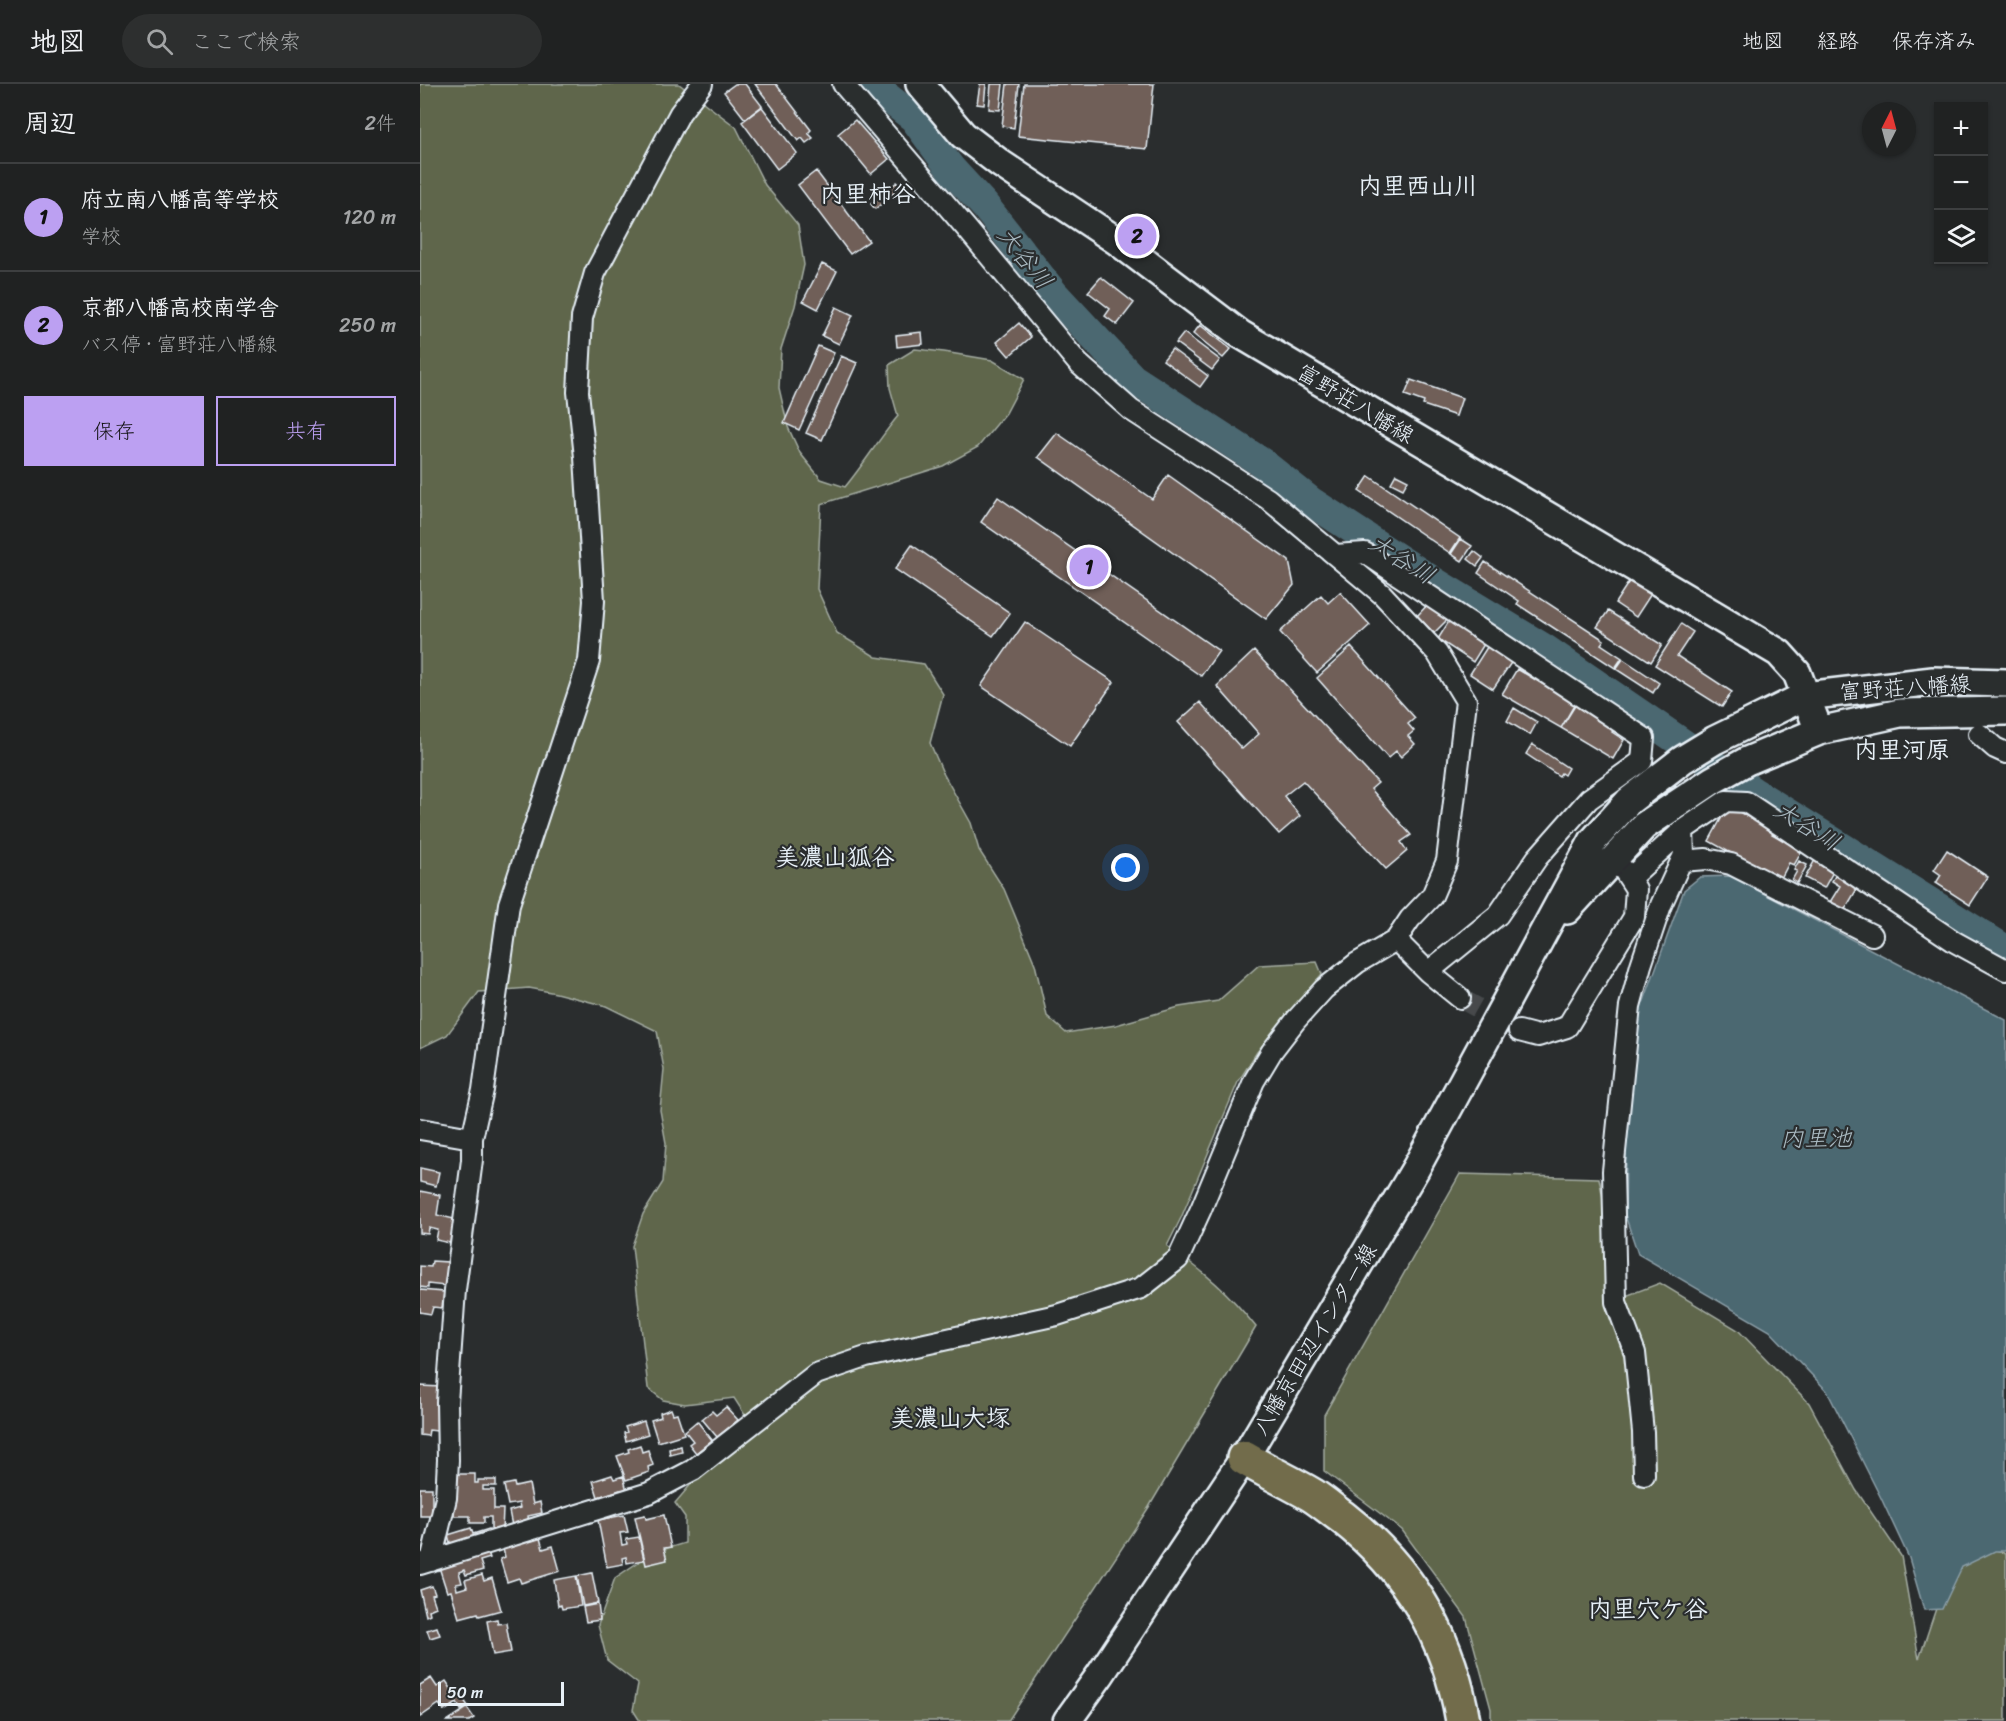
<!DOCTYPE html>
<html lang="ja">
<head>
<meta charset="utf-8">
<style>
	:root { --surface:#202222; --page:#2d2f2f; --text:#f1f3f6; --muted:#a2a4a5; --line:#3d3f40; --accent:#bca0f2 }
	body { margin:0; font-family:Sriracha,"Klee One",sans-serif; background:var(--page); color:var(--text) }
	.controls { position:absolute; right:18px; top:18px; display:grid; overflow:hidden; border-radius:0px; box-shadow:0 2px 4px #0004 }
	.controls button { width:54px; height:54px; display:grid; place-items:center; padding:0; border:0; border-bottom:2px solid var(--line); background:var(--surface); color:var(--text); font:30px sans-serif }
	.compass { position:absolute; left:1442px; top:18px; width:54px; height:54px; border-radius:50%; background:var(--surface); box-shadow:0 2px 4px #0004; rotate:6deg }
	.scale { position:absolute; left:18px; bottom:15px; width:126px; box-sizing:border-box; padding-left:6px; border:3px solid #e8f1f8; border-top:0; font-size:16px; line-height:21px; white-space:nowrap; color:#e8f1f8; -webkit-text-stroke:4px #2a2d2e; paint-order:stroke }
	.you { position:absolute; left:706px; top:784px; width:21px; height:21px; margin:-15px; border:4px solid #fff; border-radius:50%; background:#1a73e8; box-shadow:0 0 0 9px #1a73e833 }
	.badge { display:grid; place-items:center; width:39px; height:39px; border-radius:50%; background:var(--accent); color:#111; font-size:20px; font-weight:700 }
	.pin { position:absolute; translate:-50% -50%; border:3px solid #fff; box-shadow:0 2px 6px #0006 }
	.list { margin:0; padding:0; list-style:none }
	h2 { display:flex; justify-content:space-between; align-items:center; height:78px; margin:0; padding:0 24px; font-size:26px }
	h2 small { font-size:20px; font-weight:400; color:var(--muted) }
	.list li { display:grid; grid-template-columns:39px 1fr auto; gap:18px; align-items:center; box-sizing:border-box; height:108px; padding:0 24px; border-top:2px solid var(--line) }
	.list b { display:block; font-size:22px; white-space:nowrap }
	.list p { margin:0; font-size:20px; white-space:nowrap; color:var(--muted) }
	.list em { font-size:20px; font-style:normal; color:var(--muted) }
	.actions { display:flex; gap:12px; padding:18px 24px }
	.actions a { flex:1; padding:14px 0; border:2px solid var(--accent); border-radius:0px; text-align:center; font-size:21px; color:var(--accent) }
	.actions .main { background:var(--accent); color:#111 }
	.icon { flex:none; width:33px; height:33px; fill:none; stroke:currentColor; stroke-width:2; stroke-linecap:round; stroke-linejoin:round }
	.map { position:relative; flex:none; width:1586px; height:1637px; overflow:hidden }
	header { display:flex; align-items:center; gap:36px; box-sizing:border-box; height:84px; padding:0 30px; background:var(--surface); border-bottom:2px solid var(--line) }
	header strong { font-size:28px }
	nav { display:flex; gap:33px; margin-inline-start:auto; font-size:21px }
	.search { width:420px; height:54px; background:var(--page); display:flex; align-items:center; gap:15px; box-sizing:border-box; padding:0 21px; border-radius:33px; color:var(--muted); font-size:22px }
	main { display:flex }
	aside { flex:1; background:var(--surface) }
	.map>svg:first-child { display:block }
</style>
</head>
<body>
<header>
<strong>地図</strong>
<div class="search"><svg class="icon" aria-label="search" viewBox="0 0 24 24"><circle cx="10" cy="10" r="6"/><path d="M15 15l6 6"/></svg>ここで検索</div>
<nav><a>地図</a><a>経路</a><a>保存済み</a></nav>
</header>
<main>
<aside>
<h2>周辺<small>2件</small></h2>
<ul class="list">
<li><span class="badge">1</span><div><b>府立南八幡高等学校</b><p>学校</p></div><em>120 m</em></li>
<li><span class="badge">2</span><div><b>京都八幡高校南学舎</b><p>バス停 · 富野荘八幡線</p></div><em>250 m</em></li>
</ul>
<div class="actions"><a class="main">保存</a><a>共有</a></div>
</aside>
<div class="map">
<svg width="1586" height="1637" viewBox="0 0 1586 1637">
	<rect width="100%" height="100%" fill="#2a2d2e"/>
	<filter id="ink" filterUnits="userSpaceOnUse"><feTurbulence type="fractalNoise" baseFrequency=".0167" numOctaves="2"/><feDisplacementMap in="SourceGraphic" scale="12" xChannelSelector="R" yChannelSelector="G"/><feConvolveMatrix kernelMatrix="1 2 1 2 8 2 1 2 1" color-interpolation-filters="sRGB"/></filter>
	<g filter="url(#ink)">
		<path fill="#5f664c" stroke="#a4aca2" stroke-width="1.5" d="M0,0h259l57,43 29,58 33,40 6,40 -9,41 -14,43 -2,39 9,39 12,26 21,26 24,8c19,-23 34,-48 53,-71l-8,-28 -1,-23 26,-16 29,3 48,8 32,19 -18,34 -28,34 -35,19 -122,38 -4,85 20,44 39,24 48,7 19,30 -13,49 13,30 28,50 8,27 25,39 31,75 12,52 19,17 50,-8 63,-18 39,-6 41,-36 58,-3 5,12 -65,78 -19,30 -57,136 -14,28c37,25 62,47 89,81l-107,180 -141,214h-368l-7,-11 5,-26 -31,-24 -9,-35 17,-47 37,-25 33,-10v-26l-10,-14 23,-27 58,-44 -22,-34 -49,6 -22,-4 -15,-12 -16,-142 11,-32 20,-32 3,-39 -6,-33 4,-41 -7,-38 -51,-25 -50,-13 -27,-5 -50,4 -32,43 -27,13z
			M1040,1090l139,4 24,119 37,-14 78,47 71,73 47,87 45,66 18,103 34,-101 33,-12 20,8v167h-515v-12l-25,-92 -64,-87 -78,-59v-56z"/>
		<path fill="#4c6771" stroke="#8a9ea7" stroke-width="1.5" d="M1310,792l276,144v531h-11l-33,16 -20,42 -18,1 -15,-52 -28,-60 -54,-107 -57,-60 -132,-77 -13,-39 3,-189 16,-25 40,-111 16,-13z"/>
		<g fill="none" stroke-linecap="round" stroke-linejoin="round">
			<path stroke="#4c6771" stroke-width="30" d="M450,0l44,34 37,51 34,37 69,88 78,84 129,84 49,39 118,77 117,71 210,144 251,157"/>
		</g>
		<path fill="#705f58" stroke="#e8f1f8" stroke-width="1.5" d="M315,0h10l17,22 -17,13 -21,-27z
			M335,0h21l35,46 -3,3 5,5 -7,5 -4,-5 -4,3z
			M560,0h6l-2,21 -7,-1z
			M571,0h12l-3,26 -11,-1z
			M587,0h12l-5,44 -12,-2z
			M604,0h130l-7,65 -129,-13z
			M342,23l35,46 -20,16 -35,-47z
			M435,36l34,39 -18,15 -33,-40z
			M396,87l53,70 -19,13 -52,-69z
			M477,98l4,5 -12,10 -4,-5z
			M461,111l4,6 -10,8 -4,-5z
			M402,180l15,7 -19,38 -15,-8z
			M681,193l33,26 -17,22 -12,-9 5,-7 -22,-17z
			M416,223l17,8 -14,29 -17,-8z
			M599,239l12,14 -22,19 -12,-14z
			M780,241l31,24 -8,9 -30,-24z
			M502,248l1,12 -26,3 -1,-12z
			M764,249l36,27 -8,10 -36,-27z
			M398,262l16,7 -35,77 -15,-7z
			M752,265l36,27 -8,11 -37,-27z
			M421,272l16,7 -35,77 -16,-7z
			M991,296l51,18 -6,18 -33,-11 1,-3 -19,-7z
			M637,349l95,66 16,-24 121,86 5,24 -28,34 -228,-162z
			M976,390l12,6 -5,9 -12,-6z
			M949,392l91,62 -10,15 -91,-62z
			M578,413l221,154 -18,25 -220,-154z
			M1041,455l11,7 -10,15 -11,-7z
			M492,461l98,68 -17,23 -98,-67z
			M1054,467l9,7 -6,8 -9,-7z
			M1065,478l119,78 -3,4 21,14 -7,10 -98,-64 2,-3 -41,-28z
			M1210,496l21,14 -15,23 -21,-14z
			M920,508l30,33 -53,48 -37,-41 41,-37 7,8z
			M1010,518l18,17 -14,14 -17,-17z
			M1188,527l54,34 -11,17 -54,-35z
			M1031,534l35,23 -13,21 -35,-23z
			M605,538l89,60 -44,64 -89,-60z
			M1261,540l12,8 -16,24 55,36 -10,15 -67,-42z
			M1069,560l24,16 -20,29 -23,-15z
			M931,563l64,71 -7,6 6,7 -6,5 7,8 -14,13 -5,-6 -8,7 -71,-80z
			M834,567l124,132 -7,6 40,46 -10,7 6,9 -21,18 -83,-88 -19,15 16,20 -21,18 -101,-112 22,-20 42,47 17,-15 -42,-48z
			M1203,575l36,24 -6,10 -37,-24z
			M1097,585l54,32 6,-1 -16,28 -59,-34z
			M1156,620l39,23 -3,5 12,8 -11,19 -52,-31z
			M1094,624l23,14 -7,13 -23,-14z
			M1112,660l36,24 -4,7 -3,-2 -2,3 -33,-22z
			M1308,722l46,25 -2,3 30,17 -8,14 -5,-2 -9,17 -71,-39z
			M1527,766l41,27 -18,28 -34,-22 5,-8 -7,-5z
			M1395,776l19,10 -10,18 -19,-10z
			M1379,777l8,4 -10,18 -5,-3 5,-9 -3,-1z
			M1418,787l22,13 -16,27 -14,-9 10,-16 -8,-5z
			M0,1084l19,4 -3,14 -16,-4z
			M0,1107l20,4 -3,20 17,4 -4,24 -14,-3 2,-10 -9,-2 -1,6 -8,-1z
			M12,1177l16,1 -3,24 -17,-2v4l-8,-1v-21l11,1z
			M0,1206l24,2 -2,16 -9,-1 -2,7 -11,-2z
			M0,1302l22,1 -3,13 -2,31 -8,-1 -1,6 -8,-1z
			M306,1323l12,13 -21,17 -15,-18 10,-8 4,4z
			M251,1325l2,5 4,-1 7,21 -26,8 -7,-22 10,-3 -1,-4z
			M224,1337l4,13 -22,7 -2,-8 3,-1 -2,-5z
			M277,1337l15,19 -16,13 -7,-9 4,-3 -8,-10z
			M220,1361l2,7 6,-2 5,15 -5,2 1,5 -23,8 -9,-24 12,-4 -1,-3z
			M261,1362l1,6 -12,3 -1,-6z
			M35,1390h20v9h3v-3h18v6h-13v4h11v19h9l-1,22h-11v-14h-7v6h-14v-7h-16z
			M192,1391l2,4 9,-3 5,18 -6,2 -2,-6 -22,7 -5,-16z
			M94,1399l1,4 14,-3 4,20 7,-2 2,11 -14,3 1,7 -17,3 -3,-15 11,-3 -1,-5 -11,2 -4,-20z
			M0,1404h12v28h-12z
			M204,1431l4,17 -8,1 2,12 5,-1 -1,-5 13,-2 5,23 -17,3 -1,-6 -4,1 1,6 -16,3 -9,-47z
			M225,1431l1,4 18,-4 7,32 -7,1 3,12 -21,5 -11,-48z
			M51,1444l2,6 16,-5 1,5 -39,12 -3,-11z
			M120,1454l3,11 10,-3 7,25 -39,12 -2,-5 -12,4 -7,-23 5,-2 -2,-8z
			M68,1468l2,6 -10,3 3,9 -17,5 -2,-5 -5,2 3,11 -6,1 1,6 10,-3 -2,-7 17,-5 2,6 8,-3 9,32 -22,6 -1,-3 -19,5 -8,-27 -4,1 -8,-25z
			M172,1489l6,30 -15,3 -6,-30z
			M156,1492l5,30 -19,3 -1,-4 -3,1 -4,-26z
			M12,1502l3,8 -3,1 4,12 -7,3 1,4 -4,2 -6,-26z
			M178,1520l2,16 -14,2 -3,-15z
			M77,1535l1,5 8,-1 5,29 -18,3 -6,-34z
			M17,1543l3,8 -10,3 -3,-8z
			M11,1594l6,9 9,-6 8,12 4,-2 10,15 -7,4 -4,-7 -13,8 -5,-7 -19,13v-32z
			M47,1624l7,10 -5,3h-22z"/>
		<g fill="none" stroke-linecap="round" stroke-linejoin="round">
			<path stroke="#464a4c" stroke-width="20" stroke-dasharray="20 10" stroke-linecap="butt" d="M1040,914l59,33"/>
			<g stroke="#e8f1f8" stroke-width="24">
				<path id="minor" d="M915,471l30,-2 279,185 -2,23 -53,38 -52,59 -39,57 -70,57
					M1559,650l16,14 11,5
					M1261,777l25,-2 25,5 141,71
					M1210,794l53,-48 43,-29 20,1 209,140 51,28
					M976,856l32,32 32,26
					M1099,947l19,5 29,-9 67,-110 2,-28 -13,-20
					M0,1045l52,9
					M1224,1391l-1,-43 -8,-79 -19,-51 -3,-131 17,-165 11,-41 20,-60 23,-50 -1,-25
					M11,1477l15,-63 2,-38 -1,-58 8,-112 17,-130v-22l11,-48 26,-186 80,-243 5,-60 -9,-144 -7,-65 4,-74 13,-45 85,-160 22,-29
					M0,1480l229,-71 44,-23 123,-96 50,-17 191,-42 84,-27 37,-29 23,-50 53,-128 18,-30 24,-31 28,-31 33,-26 39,-23 14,-21 22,-23 15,-35 19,-160 -29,-48 -55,-59 -114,-95 -137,-89 -53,-47 -111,-134 -124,-145"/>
			</g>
			<g stroke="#e8f1f8" stroke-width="32">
				<path id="secondary" d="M500,0l43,51 38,29 116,77 123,93 539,319 18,20 22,58
					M1147,826l77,-84 69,-46 34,-19 72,-30 81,-18 106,-2
					M647,1637l33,-46 144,-217 172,-290 177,-327 36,-40 53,-41 33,-20 90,-44 128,-15 73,2"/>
			</g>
			<g stroke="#e8f1f8" stroke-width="38">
				<path id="motorway" d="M824,1374c22,13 46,24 68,37 11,7 20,15 30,22 67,52 107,120 121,204"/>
			</g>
			<use href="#minor" stroke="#2a2d2e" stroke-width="20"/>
			<use href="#secondary" stroke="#2a2d2e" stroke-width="27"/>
			<use href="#motorway" stroke="#726c4b" stroke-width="33"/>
		</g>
	</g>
	<g text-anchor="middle" stroke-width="4.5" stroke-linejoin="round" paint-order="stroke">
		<g font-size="22" fill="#e8f1f8" stroke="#2a2d2e">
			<text transform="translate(936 319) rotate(31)" y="8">富野荘八幡線</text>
			<text transform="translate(1485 603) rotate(-4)" y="8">富野荘八幡線</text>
			<text transform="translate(894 1255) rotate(-59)" y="8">八幡京田辺インター線</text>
		</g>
		<g font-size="24" font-weight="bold" fill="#e8f1f8" stroke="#2a2d2e">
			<text x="998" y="110">内里西山川</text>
			<text x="448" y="118">内里柿谷</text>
			<text x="1482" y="674">内里河原</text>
			<text x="415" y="781">美濃山狐谷</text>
			<text x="530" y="1342">美濃山大塚</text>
			<text x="1228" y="1533">内里穴ケ谷</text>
		</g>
		<g font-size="24" font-style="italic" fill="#aabac2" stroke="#2a2d2e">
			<text transform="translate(605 174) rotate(51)" y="8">大谷川</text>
			<text transform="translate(982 475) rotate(32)" y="8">大谷川</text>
			<text transform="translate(1387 742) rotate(32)" y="8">大谷川</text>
			<text x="1396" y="1062">内里池</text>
		</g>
	</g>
</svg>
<div class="controls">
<button>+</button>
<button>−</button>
<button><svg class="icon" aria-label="layers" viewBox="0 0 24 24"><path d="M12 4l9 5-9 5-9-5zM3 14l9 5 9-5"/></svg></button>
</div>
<svg class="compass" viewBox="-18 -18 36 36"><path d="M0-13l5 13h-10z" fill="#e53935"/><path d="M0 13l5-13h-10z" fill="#a2a4a5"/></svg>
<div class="scale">50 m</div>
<div class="you"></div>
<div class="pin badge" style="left:669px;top:483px">1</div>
<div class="pin badge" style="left:717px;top:152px">2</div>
</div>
</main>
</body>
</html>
